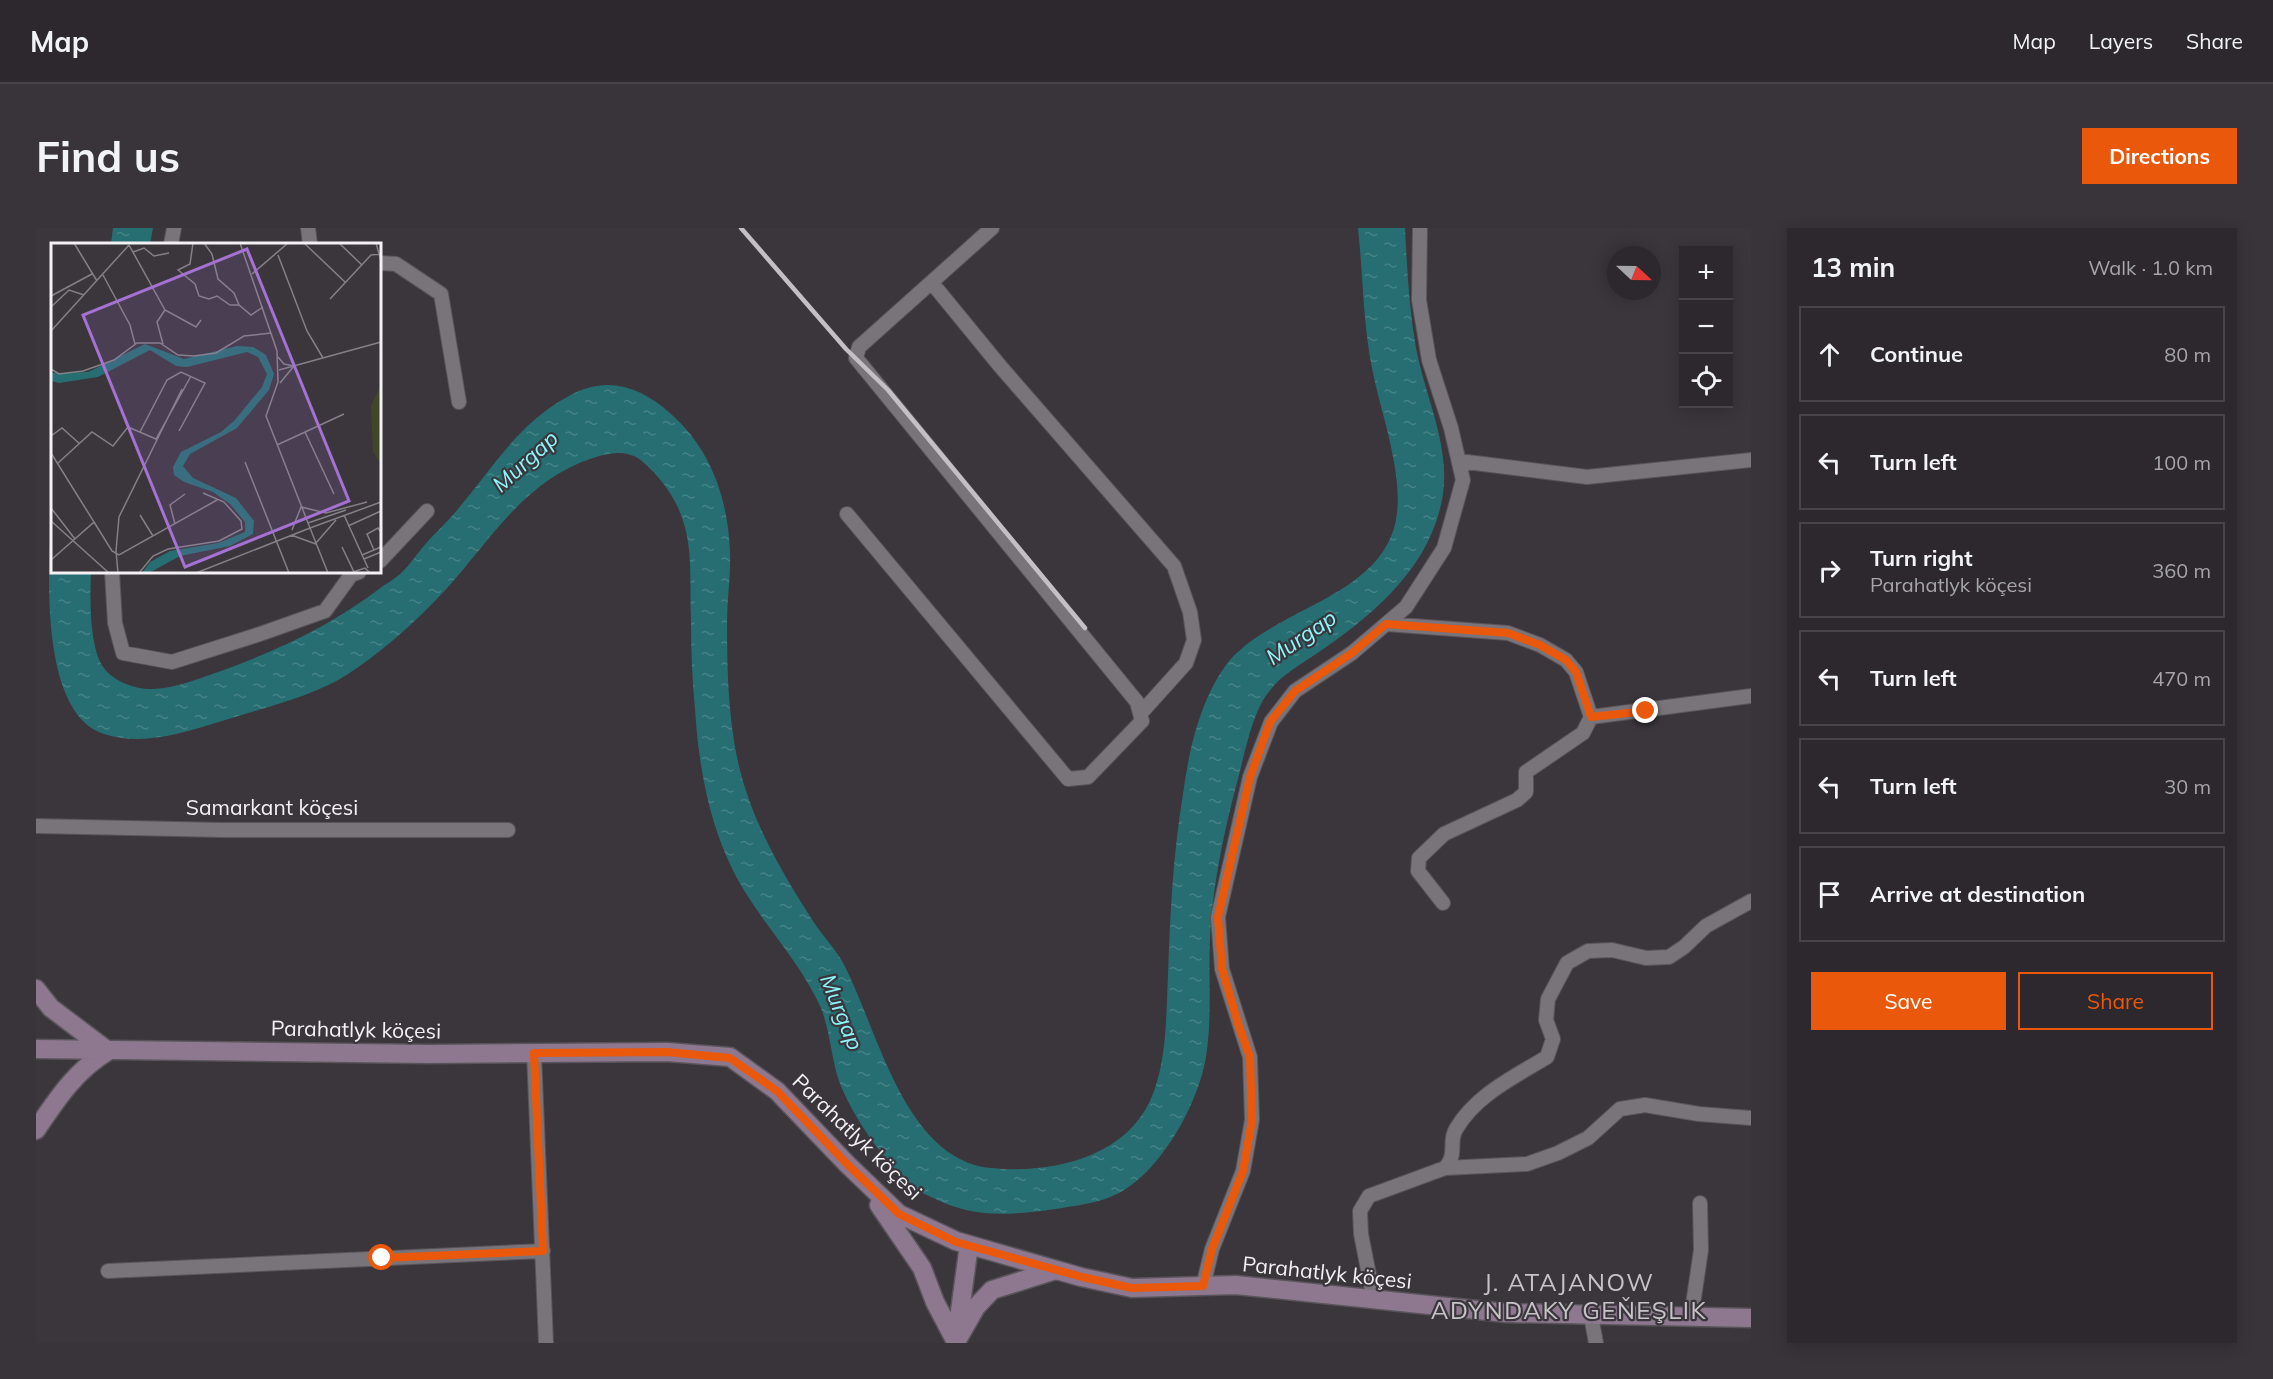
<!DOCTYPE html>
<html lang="en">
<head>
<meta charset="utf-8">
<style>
	:root { --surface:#2c282d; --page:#383439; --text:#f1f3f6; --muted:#a6a6aa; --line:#484449; --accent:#ea580c }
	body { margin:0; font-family:Mulish,sans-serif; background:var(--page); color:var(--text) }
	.controls { position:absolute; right:18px; top:18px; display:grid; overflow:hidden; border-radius:0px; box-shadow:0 3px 15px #0003 }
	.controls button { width:54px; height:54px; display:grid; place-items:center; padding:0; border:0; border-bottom:2px solid var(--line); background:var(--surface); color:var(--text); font:30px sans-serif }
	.compass { position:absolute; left:1571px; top:18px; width:54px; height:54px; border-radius:50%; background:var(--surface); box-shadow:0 3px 15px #0003; rotate:112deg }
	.stop { position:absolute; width:18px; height:18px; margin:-14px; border:4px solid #ea580c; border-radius:50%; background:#fff }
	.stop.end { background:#ea580c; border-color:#fff; box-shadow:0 2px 6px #0008 }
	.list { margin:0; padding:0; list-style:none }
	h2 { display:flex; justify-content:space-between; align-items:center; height:78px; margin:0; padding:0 24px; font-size:26px }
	h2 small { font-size:20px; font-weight:400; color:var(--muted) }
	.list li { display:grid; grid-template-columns:39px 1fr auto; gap:18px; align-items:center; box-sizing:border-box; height:96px; margin:0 12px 12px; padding:0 12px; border:2px solid var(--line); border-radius:0px }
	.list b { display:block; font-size:22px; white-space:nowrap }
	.list p { margin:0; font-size:20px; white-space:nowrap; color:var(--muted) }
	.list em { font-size:20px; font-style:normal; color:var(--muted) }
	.actions { display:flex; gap:12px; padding:18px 24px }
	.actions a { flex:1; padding:14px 0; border:2px solid var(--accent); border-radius:0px; text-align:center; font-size:21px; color:var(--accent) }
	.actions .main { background:var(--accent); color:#fff }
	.icon { flex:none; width:33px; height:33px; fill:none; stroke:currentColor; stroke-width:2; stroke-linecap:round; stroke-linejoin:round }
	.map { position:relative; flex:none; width:1715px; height:1115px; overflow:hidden; border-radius:0px }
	header { display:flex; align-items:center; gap:36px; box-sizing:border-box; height:84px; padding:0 30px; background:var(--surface); border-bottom:2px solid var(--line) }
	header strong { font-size:28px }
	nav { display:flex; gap:33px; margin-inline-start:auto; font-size:21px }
	.intro { display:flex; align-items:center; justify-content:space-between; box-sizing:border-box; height:144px; padding:0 36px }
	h1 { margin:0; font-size:42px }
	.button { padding:15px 27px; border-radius:0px; background:var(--accent); color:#fff; font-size:21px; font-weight:700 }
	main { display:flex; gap:36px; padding:0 36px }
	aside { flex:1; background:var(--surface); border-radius:0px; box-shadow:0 3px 15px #0003 }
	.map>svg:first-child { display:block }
</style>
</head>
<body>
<header>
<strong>Map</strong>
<nav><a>Map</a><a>Layers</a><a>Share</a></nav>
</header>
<div class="intro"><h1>Find us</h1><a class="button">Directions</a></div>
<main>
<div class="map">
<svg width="1715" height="1115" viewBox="0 0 1715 1115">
	<defs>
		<pattern id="water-ripples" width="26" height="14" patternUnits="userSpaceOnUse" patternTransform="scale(1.5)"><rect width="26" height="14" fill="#266e72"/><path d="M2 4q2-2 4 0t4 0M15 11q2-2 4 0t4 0" fill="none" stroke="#468387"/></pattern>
	</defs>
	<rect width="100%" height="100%" fill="#3a363c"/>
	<path fill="url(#water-ripples)" d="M77,0h40l-3,16h-39z
		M1322,0h47c2,40 4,80 11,120 9,48 34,97 27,146 -11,73 -71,122 -127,160 -22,15 -42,25 -55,50 -11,22 -16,47 -22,71 -13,48 -24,98 -28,147 -4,45 2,91 -5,135 -8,47 -44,113 -87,136 -17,9 -38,12 -57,15 -42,6 -78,11 -118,-5 -3,-2 -25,-11 -27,-13 -29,-21 -66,-76 -78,-109 -8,-24 -9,-50 -18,-73 -18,-41 -50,-75 -74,-113 -35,-55 -48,-121 -52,-186 -3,-29 -4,-60 -4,-90 -2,-54 6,-97 -33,-142 -3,-4 -16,-17 -22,-20 -13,-7 -29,-4 -43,1 -77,25 -109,96 -164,149 -24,24 -52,48 -81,67 -35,23 -86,34 -126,47 -37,11 -79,26 -118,13 -68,-22 -55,-177 -52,-235v73h39c-1,24 -2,77 13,96 10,14 33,22 50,21 23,-1 46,-11 67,-18 60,-22 111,-46 162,-85 8,-5 16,-10 22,-17 2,-1 16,-20 18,-22 9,-11 19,-20 29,-31 37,-42 65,-93 117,-120 37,-21 71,-10 102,18 40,35 57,85 59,138 1,23 -3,47 -3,70 0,46 1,95 11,140 14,61 45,113 79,165 8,11 18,22 25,34 35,64 61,199 149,207 57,6 132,-9 159,-67 17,-37 16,-84 18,-125 2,-61 5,-121 15,-182 5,-37 13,-75 30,-108 6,-11 15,-26 25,-34 44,-42 131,-57 154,-118 18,-46 -11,-118 -20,-166 -9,-45 -9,-94 -14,-140z"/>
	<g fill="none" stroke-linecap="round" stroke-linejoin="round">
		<g stroke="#59545a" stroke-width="16">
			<path id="street" d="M272,0l2,16
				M135,16l3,-16
				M344,35l16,1 45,30 18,108
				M896,55l68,83 174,200 16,46 4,28 -8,23 -45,50
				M1423,233l128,16 164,-17
				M811,286l221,265 20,-2 54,-56 -5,-19 -281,-344 3,-11 133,-119
				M344,333l47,-50
				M76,344l3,51 8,30 49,9 88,-28 65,-23 26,-36 8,-3
				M1350,396l122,9 32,12 26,15 10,12 15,45 -8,16 -57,39v20l-9,8 -73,34 -25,24 -1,13 25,32
				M1555,489l160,-21
				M0,598l186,4h286
				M498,825l12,290
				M1409,940l82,-4 31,-11 30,-15 32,-29 25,-4 54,9 52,4
				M72,1043l435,-20
				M1167,1058l9,-37 31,-78 9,-51 -2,-63 -28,-88 -4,-52 32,-140 21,-55 24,-31 57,-38 54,-46 38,-59 19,-68 -12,-52 -22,-68 -10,-60 1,-72
				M1338,1072l-13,-66 -1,-23 9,-15 76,-28c13,-14 3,-26 11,-39 20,-34 58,-52 91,-72l6,-18 -7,-19 2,-21 19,-36 21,-12 24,-1 34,8 23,-1 15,-10 22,-21 45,-25
				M1555,1088l5,27
				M1655,1090l10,-68 -1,-47"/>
		</g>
		<g stroke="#59545a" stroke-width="21">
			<path id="secondary" d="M0,761l15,19 57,43c-33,20 -51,48 -72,79
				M0,821l394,5 237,-2 63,5 47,34 70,73 52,50 57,27 125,36 51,11 104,-3 270,28 245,5
				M843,977l43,63 13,34 21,40
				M921,1105l12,-88
				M920,1114l20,-35 16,-17 64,-20"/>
		</g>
		<use href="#street" stroke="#79747a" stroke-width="14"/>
		<use href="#secondary" stroke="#8d7890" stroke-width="18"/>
		<path stroke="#c3c0c5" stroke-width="4.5" d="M705,0l105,121 42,41 197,238"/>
	</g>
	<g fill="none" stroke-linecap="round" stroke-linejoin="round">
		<path stroke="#ea580c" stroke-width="8" d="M346,1030l161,-7 -9,-198 133,-1 63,6 47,33 70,73 52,50 57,28 126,35 50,11 71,-2 9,-37 31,-78 9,-51 -2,-63 -11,-30 -17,-58 -4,-52 32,-140 20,-55 25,-31 57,-38 34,-29 122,9 32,12 26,15 10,12 15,45 55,-6"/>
	</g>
	<g text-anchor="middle" stroke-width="4.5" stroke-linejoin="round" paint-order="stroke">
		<g font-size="21" fill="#f4f1f5" stroke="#3a363c">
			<text x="236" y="587">Samarkant köçesi</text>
			<text transform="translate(320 802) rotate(1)" y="7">Parahatlyk köçesi</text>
			<text transform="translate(821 909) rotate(44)" y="7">Parahatlyk köçesi</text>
			<text transform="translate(1291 1045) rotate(6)" y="7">Parahatlyk köçesi</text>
		</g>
		<g font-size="22" font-style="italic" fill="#8bf7fd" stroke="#3a363c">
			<text transform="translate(489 233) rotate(-42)" y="8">Murgap</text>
			<text transform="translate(1265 409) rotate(-34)" y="8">Murgap</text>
			<text transform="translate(806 784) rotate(68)" y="8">Murgap</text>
		</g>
		<g font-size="24" letter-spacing="1.5" fill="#c8c2c9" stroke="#3a363c">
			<text x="1533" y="1063">J. ATAJANOW<tspan x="1533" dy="28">ADYNDAKY GEŇEŞLIK</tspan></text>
		</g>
	</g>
	<g transform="translate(15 15)">
		<rect width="330" height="330" fill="#3a363c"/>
		<path d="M330,142v79l-8,-12 -2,-46z" fill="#424628"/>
		<path d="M94,101l39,15 53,-13 16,1 13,8 8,19 -5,16 -32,38 -47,26 -7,12 10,12 43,20 18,23 -1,13 -23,12 -50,10 -31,17h-7l8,-11 20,-11 48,-8 27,-11v-10l-15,-18 -17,-12 -29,-10 -10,-7 -1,-8 8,-15 40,-20 13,-11 28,-34 5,-13 -9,-17 -11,-5 -60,15 -11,-1 -26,-16 -52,27 -39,6 -8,-2v-8l37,-1z" fill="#266e72"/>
		<path fill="none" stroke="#848186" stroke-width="1.5" d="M23,0l23,38M142,0l-3,21 -12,6 17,14 4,12 10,3 8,-3 13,9h9l12,10 12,-8M153,0l8,11 6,25 16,14 5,12M253,0l41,39M288,0l23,22M325,0l5,18M78,2l36,65 31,17 5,-7M82,9l11,-4 10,8 15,-3M227,12l29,76 16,27M201,31l36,-31M52,32l27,50 5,19M0,53l41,-22M279,56l41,-44 10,-1M0,64l18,-17 15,5M0,88l78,-86M112,101l-6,-22 8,-12M227,114l6,7 10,2 -14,17M0,126l8,5 24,-3 31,-11 23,-17h23l18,12 16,1 22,-3 28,-17 27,-3M228,127l102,-28M89,189l27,-52 14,-8 24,11 -26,48M254,189l29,62M0,193l11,-8 18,16M226,202l67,-31M0,210l43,69 -43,38M194,219l44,111M7,220l34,-31 21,14 15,-19 28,12 35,-63M0,265l24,31M89,272l13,21M293,272l24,53M0,278l58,52M43,279l18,29 7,4 98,-55M257,280l38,-13M124,281l-5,-19 15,-11M297,283l33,-15M241,287l9,-23 25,6 41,-11M240,292l25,9M265,300l20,-23M291,304l12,25M323,307l-7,-16 11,-6 3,4M311,312l19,-8M313,316l17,-7M302,329l12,-4 5,5M67,330l-2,-22 3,-34 63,-128M88,330l14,-17 15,-7 51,-8 23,-12 -1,-8 -17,-19 -21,-9M145,330l114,-45 -44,-112 12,-34 -1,-31 -37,-108M277,330l-18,-45 71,-26"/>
		<path fill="#a571d2" fill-opacity="0.15" stroke="#a571d2" stroke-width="3" d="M196,6l102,252 -164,66 -102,-252z"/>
		<rect width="330" height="330" fill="none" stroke="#f4f1f5" stroke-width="3"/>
	</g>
</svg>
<div class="controls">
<button>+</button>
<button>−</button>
<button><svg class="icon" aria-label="locate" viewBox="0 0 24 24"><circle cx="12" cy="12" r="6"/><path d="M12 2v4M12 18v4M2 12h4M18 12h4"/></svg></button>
</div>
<svg class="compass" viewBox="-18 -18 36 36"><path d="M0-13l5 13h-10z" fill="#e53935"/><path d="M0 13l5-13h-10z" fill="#a6a6aa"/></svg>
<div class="stop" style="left:346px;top:1030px"></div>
<div class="stop end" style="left:1610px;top:483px"></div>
</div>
<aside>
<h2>13 min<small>Walk · 1.0 km</small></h2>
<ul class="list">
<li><svg class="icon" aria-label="ahead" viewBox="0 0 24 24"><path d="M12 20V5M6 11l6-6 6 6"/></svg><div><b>Continue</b></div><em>80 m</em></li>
<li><svg class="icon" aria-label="left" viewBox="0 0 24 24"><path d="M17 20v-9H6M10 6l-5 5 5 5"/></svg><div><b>Turn left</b></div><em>100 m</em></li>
<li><svg class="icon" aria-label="right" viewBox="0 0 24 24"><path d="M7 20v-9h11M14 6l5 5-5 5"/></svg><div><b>Turn right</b><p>Parahatlyk köçesi</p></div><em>360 m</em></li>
<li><svg class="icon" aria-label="left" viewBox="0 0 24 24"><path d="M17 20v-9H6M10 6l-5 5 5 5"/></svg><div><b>Turn left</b></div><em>470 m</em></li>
<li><svg class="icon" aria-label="left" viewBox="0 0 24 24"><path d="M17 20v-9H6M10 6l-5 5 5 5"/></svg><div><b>Turn left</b></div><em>30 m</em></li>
<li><svg class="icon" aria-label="arrive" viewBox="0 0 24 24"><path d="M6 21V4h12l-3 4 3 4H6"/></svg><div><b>Arrive at destination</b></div></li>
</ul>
<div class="actions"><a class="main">Save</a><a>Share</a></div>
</aside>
</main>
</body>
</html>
